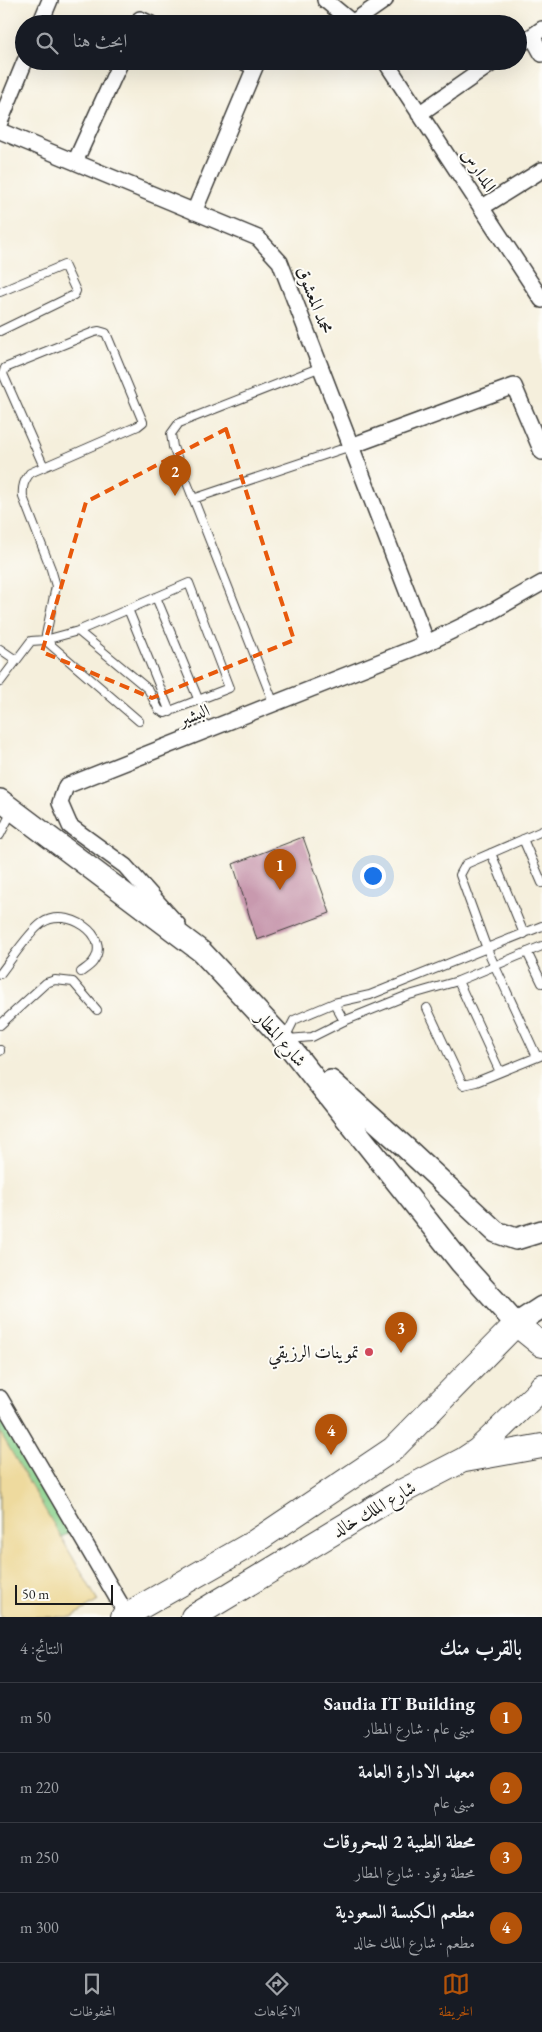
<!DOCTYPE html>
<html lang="ar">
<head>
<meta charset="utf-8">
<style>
	:root { --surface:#171b24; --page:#20242c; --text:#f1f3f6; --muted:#9ea1a6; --line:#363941; --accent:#b45309 }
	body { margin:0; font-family:"EB Garamond",Amiri,serif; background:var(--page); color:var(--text); direction:rtl }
	.scale { position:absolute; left:15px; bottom:12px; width:98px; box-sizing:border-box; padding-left:5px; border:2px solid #1c1c1c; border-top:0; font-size:14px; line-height:18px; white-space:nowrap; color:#1c1c1c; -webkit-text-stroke:4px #fdfcf7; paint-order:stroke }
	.you { position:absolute; left:372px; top:875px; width:18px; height:18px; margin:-12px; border:4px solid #fff; border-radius:50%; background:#1a73e8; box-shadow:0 0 0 8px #1a73e833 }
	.badge { display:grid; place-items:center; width:32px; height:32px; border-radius:50%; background:var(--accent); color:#fff; font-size:16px; font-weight:700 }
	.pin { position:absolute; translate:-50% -41px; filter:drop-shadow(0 1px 2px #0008) }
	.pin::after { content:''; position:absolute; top:26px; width:18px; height:15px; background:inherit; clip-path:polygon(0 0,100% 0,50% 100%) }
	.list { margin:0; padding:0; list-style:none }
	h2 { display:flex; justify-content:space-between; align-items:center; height:65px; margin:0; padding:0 20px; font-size:21px }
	h2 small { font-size:16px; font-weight:400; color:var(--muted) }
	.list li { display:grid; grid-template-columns:32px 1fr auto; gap:15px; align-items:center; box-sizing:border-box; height:70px; padding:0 20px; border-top:1px solid var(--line) }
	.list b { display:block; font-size:19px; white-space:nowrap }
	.list p { margin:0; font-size:16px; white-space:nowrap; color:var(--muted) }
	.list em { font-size:16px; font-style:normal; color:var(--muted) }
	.icon { flex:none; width:28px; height:28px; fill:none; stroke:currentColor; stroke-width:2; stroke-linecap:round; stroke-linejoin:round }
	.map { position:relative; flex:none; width:542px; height:1617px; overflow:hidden; direction:ltr }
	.search { position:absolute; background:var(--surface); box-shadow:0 5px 20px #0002; left:15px; right:15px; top:15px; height:55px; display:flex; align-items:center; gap:12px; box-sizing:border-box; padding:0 18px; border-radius:28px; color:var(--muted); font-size:19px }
	.sheet { height:345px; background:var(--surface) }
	nav { display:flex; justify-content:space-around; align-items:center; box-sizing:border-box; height:70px; border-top:1px solid var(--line); background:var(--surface); font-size:14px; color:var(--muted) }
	nav a { display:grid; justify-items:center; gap:2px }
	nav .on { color:var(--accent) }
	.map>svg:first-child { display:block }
</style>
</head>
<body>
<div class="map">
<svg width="542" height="1617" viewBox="0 0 542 1617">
	<rect width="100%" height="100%" fill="#fdfcf7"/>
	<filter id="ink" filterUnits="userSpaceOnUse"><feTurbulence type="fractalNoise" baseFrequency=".02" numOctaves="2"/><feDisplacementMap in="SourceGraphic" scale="10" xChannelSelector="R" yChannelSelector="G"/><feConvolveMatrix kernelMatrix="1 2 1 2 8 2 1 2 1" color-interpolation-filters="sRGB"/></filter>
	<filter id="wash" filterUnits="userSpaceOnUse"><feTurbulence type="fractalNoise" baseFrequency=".0096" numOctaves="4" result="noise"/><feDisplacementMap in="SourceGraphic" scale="20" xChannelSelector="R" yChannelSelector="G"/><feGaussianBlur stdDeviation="1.12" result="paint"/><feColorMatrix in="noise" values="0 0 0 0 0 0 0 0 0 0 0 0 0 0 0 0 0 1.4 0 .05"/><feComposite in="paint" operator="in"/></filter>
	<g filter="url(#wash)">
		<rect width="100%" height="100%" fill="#f5efdc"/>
		<path fill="#8ad18d" stroke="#537654" d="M0,1418l70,114 -70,44z"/>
		<path fill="#eeda9e" stroke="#857b5d" d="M0,1432l98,169 -26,16h-72z"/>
		<g id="blocks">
			<path fill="#c899ae" d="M303,837l27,76 -73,27 -24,-76z"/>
		</g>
	</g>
	<g filter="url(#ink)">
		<use href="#blocks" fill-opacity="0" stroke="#3d3c39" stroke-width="1"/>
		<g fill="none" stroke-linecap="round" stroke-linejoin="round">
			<g stroke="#3d3c39" stroke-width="10">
				<path id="lane" d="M0,292l64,-27 12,26 -2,4 -74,36
					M44,467l-41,-93 2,-6 89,-36 5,-1 7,2 37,89 -5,4 -108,47c-6,8 -8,13 -7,24l28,72 5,17 -11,54 94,81
					M193,499l158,-53
					M156,597l43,104
					M128,609l42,103
					M0,649l16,11
					M0,682l31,-41 14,-1 33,-9 111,-48 40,105 -64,25 -6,-3 -11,-21 -70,-58
					M274,704l-101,-257 -2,-13 8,-11 142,-56
					M0,835l12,-24
					M523,839l19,44
					M491,853l33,81
					M527,952l15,31
					M0,974c11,-14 29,-42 42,-51 24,-17 71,12 51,39 -3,4 -8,7 -12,10
					M458,981l42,91
					M334,1003l10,18
					M427,1008l36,77 13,-3 64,-26
					M0,1025l46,-42 9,-3 18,2 24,28
					M285,1038l9,-18 40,-17 36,-8 172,-69
					M288,1039l24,-2 32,-16 62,-25 52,-15 84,-35
					M0,1050v1
					M537,1057l-50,-108 -27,-74 6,-11 76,-33"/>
			</g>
			<g stroke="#3d3c39" stroke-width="18">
				<path id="street" d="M325,0l29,24
					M352,23l33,-23
					M40,24l10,-24
					M138,24l2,-5 11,5
					M532,36l10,18
					M518,46l24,-17
					M385,61l157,239
					M419,114l76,-53
					M0,122l25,-61
					M0,131l258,107 22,24 147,381
					M75,162l46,-101
					M481,208l61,-38
					M194,212l61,-145 -13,-6
					M351,446l163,-60 28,66
					M178,925l-53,-59 -55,-40 -10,-23 6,-17 361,-143 64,-31 51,-29
					M0,1398l127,217"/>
			</g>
			<g stroke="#3d3c39" stroke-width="24">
				<path id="secondary" d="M0,800l202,152 82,88 177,223 55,61 26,-17
					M331,1081l75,67 90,84 20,7 26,-8"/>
			</g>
			<g stroke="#3d3c39" stroke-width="26">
				<path id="primary" d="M516,1324l26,21
					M465,1460l77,-14
					M123,1617l130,-74 140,-94 123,-125
					M193,1617l208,-125 62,-32 15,-10 60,-58 4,-6"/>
			</g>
			<use href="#lane" stroke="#fff" stroke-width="8"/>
			<use href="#street" stroke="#fff" stroke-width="15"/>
			<use href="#secondary" stroke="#fff" stroke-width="21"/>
			<use href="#primary" stroke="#fff" stroke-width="24"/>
		</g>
	</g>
	<path fill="none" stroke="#e8590c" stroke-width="4" stroke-dasharray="10 6" stroke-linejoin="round" d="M226,429l68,211 -142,58 -110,-46 44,-150z"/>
	<circle fill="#d1495b" stroke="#fdfcf7" stroke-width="2" cx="369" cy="1352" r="5"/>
	<g text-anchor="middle" stroke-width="4" stroke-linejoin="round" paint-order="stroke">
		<g font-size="18" fill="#1c1c1c" stroke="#fdfcf7">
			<text transform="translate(479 170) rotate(57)" y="6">المدارس</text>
			<text transform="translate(315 300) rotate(69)" y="6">محمد المعشوق</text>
			<text transform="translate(194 715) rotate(-22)" y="6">البشير</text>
			<text transform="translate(281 1039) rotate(49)" y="6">شارع المطار</text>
			<text transform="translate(374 1509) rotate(-30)" y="6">شارع الملك خالد</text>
		</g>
		<g font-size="18" fill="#1c1c1c" stroke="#fdfcf7" text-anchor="end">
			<text x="359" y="1358">تموينات الرزيقي</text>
		</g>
	</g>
</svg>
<div class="scale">50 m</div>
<div class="you"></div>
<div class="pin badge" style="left:280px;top:890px">1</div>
<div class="pin badge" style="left:175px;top:496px">2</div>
<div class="pin badge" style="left:401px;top:1353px">3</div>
<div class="pin badge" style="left:331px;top:1455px">4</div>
<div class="search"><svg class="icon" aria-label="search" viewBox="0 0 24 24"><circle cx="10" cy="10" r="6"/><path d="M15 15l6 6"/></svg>ابحث هنا</div>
</div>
<section class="sheet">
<h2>بالقرب منك<small>النتائج: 4</small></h2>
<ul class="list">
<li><span class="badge">1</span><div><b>Saudia IT Building</b><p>مبنى عام · شارع المطار</p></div><em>50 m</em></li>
<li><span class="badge">2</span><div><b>معهد الادارة العامة</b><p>مبنى عام</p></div><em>220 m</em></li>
<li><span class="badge">3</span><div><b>محطة الطيبة 2 للمحروقات</b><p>محطة وقود · شارع المطار</p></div><em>250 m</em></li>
<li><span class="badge">4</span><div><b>مطعم الكبسة السعودية</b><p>مطعم · شارع الملك خالد</p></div><em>300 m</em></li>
</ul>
</section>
<nav>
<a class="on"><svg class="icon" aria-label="map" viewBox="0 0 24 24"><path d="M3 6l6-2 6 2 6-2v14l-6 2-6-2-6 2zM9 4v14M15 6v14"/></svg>الخريطة</a>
<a><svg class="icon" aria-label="directions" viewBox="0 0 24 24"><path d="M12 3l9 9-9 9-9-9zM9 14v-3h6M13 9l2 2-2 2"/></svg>الاتجاهات</a>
<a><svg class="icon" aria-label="saved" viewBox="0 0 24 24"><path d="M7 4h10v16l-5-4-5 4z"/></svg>المحفوظات</a>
</nav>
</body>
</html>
